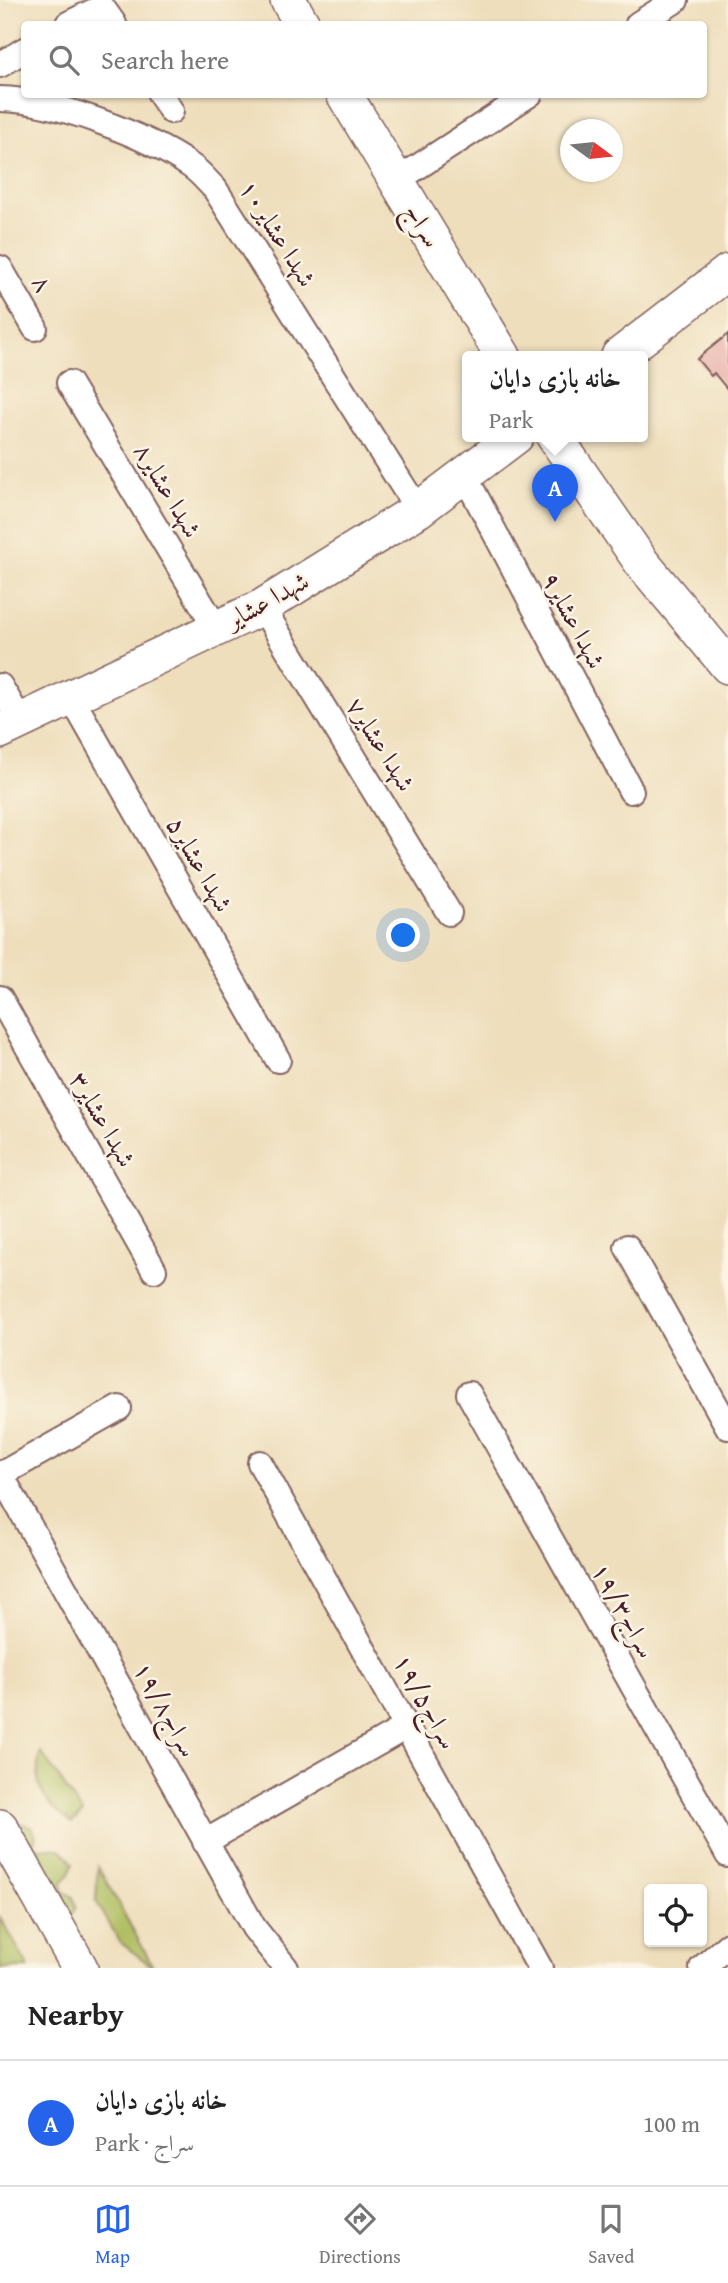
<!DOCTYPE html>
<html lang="en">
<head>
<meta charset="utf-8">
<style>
	:root { --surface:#fff; --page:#f6f6f6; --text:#222; --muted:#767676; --line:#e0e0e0; --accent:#2563eb }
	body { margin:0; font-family:"Gentium Book Plus",Amiri,serif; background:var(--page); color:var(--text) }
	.controls { position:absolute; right:21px; bottom:21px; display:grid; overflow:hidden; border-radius:7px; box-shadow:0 2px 5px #0004 }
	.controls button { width:63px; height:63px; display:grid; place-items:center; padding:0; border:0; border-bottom:2px solid var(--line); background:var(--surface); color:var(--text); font:35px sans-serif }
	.compass { position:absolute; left:560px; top:119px; width:63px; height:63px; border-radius:50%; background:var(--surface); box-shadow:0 2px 5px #0004; rotate:105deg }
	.you { position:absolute; left:404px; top:936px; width:24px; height:24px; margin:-18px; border:5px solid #fff; border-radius:50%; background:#1a73e8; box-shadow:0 0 0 10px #1a73e833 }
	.badge { display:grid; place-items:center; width:46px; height:46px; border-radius:50%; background:var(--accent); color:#fff; font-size:23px; font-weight:700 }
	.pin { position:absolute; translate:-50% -58px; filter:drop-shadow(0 2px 4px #0008) }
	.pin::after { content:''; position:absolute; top:37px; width:24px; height:21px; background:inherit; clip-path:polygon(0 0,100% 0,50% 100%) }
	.popup { position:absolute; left:462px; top:351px; width:186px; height:91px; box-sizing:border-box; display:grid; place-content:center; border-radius:7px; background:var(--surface); filter:drop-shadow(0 2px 5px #0005); font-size:23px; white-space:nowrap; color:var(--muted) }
	.popup b { font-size:26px; color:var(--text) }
	.popup::after { content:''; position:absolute; left:50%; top:100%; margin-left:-14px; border:14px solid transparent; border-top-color:var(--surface) }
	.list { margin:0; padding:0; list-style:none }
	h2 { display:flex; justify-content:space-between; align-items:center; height:91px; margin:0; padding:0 28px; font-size:30px }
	h2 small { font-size:23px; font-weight:400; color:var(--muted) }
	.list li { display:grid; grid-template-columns:46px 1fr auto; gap:21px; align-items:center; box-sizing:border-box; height:126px; padding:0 28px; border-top:2px solid var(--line) }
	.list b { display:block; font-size:26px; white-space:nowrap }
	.list p { margin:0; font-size:23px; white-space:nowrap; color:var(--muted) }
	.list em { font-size:23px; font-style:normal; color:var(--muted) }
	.icon { flex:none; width:38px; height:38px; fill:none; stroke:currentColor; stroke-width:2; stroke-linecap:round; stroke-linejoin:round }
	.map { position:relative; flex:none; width:728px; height:1968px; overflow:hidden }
	.search { position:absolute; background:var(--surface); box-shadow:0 2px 5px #0004; left:21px; right:21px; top:21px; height:77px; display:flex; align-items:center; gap:18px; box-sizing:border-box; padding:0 24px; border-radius:7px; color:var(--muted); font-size:26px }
	.sheet { height:217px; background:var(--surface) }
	nav { display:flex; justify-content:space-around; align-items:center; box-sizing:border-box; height:98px; border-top:2px solid var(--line); background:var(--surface); font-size:19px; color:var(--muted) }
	nav a { display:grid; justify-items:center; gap:4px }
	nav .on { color:var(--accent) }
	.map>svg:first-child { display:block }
</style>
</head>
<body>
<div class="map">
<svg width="728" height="1968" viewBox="0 0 728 1968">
	<rect width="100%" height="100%" fill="#fcf5e5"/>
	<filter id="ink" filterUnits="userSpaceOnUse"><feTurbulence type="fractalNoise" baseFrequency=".0143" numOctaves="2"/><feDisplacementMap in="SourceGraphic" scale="14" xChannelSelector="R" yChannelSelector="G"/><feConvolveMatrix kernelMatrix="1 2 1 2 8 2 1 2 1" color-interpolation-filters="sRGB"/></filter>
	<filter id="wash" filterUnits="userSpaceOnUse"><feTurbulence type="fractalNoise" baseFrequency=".00686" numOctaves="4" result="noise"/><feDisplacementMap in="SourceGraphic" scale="28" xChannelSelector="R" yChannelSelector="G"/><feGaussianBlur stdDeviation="1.57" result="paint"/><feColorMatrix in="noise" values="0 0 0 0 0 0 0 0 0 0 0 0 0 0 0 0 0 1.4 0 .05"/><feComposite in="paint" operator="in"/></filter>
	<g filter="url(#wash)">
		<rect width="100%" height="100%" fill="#eedebc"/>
		<path fill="#afbd60" stroke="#7c6e46" stroke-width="2" d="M41,1752l42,61 -11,10c-26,-18 -42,-37 -31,-71z
			M19,1823l12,3 5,10 -4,10c22,7 27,-6 41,18l-4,11 -7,7 1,9 10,6 3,10 -5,9 -57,-92z
			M98,1867l56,101 -34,-26 -24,-41z
			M0,1917l29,51h-29z"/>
		<g id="blocks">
			<path fill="#de8a89" d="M728,334v56l-14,-17 -3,3 -14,-17z"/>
		</g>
	</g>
	<g filter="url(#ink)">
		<use href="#blocks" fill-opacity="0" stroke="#83625e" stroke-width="2"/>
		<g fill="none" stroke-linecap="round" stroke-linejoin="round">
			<g stroke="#83625e" stroke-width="28">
				<path id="street" d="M68,24l34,-17 12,17
					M638,24l38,-24
					M0,65l24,-15
					M160,94l11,17
					M0,99c55,1 146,36 191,67 9,6 16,15 24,23l203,321
					M396,181l134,-87
					M0,268l35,60
					M69,383l147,245
					M465,476l166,315
					M262,607l187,306
					M0,686l21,35
					M71,697l207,363
					M0,998l154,272
					M627,1247l101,180
					M469,1394l259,461
					M260,1463l280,505
					M0,1473l254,455 32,40
					M0,1475l119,-67
					M205,1842l201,-115
					M702,1968l26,-23"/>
			</g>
			<g stroke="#83625e" stroke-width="38">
				<path id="secondary" d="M288,0l14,24
					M344,94l159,262
					M619,356l109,-84
					M554,436l88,127 86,103
					M0,731l262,-124 156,-97 98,-74
					M0,1827l80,141"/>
			</g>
			<use href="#street" stroke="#fff" stroke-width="24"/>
			<use href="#secondary" stroke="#fff" stroke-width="35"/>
		</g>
	</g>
	<g text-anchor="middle" stroke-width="5" stroke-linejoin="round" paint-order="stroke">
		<g font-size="26" fill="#4a1f2b" stroke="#fcf5e5">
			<text transform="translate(423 225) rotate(58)" y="9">سراج</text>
			<text transform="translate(278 233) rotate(58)" y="9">شهدا عشایر۱۰</text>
			<text transform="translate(43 283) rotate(60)" y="9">۸</text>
			<text transform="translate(168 490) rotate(59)" y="9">شهدا عشایر۸</text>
			<text transform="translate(267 600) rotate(-29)" y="9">شهدا عشایر</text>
			<text transform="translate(574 620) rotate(62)" y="9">شهدا عشایر۹</text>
			<text transform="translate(381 744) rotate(58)" y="9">شهدا عشایر۷</text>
			<text transform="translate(200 864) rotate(60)" y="9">شهدا عشایر۵</text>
			<text transform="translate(103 1119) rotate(60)" y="9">شهدا عشایر۳</text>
			<text transform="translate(624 1610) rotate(61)" y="9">سراج۱۹/۳</text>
			<text transform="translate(426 1701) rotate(61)" y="9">سراج۱۹/۵</text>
			<text transform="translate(166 1709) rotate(61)" y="9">سراج۱۹/۸</text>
		</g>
	</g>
</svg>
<div class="controls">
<button><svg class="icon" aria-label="locate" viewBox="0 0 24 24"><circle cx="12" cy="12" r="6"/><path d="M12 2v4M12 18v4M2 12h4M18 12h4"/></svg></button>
</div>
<svg class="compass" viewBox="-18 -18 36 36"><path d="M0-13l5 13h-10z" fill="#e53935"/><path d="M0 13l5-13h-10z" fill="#767676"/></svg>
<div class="you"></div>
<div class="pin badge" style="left:555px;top:522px">A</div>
<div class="popup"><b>خانه بازی دایان</b>Park</div>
<div class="search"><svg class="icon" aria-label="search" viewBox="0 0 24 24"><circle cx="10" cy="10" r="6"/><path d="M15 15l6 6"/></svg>Search here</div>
</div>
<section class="sheet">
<h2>Nearby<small></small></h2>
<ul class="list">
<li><span class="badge">A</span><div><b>خانه بازی دایان</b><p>Park · سراج</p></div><em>100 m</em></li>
</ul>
</section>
<nav>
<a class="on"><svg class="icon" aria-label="map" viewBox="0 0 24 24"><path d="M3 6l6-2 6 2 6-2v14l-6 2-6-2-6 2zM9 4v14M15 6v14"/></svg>Map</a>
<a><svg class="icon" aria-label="directions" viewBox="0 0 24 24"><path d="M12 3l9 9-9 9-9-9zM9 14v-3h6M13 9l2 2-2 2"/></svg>Directions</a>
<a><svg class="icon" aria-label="saved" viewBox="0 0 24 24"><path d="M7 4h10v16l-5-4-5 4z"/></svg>Saved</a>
</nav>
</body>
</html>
